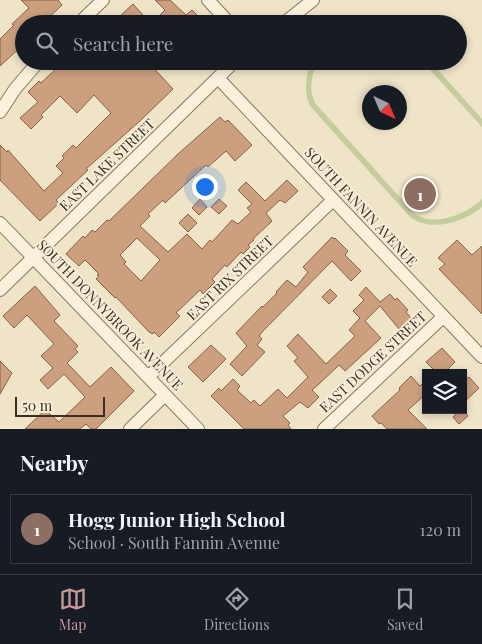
<!DOCTYPE html>
<html lang="en">
<head>
<meta charset="utf-8">
<style>
	:root { --surface:#171b24; --page:#20242c; --text:#f1f3f6; --muted:#9ea1a6; --line:#363941; --accent:#ca9a9c }
	body { margin:0; font-family:"Playfair Display",serif; background:var(--page); color:var(--text) }
	.controls { position:absolute; right:15px; bottom:15px; display:grid; overflow:hidden; border-radius:0px; box-shadow:0 2px 8px #0003 }
	.controls button { width:45px; height:45px; display:grid; place-items:center; padding:0; border:0; border-bottom:1px solid var(--line); background:var(--surface); color:var(--text); font:25px sans-serif }
	.compass { position:absolute; left:362px; top:85px; width:45px; height:45px; border-radius:50%; background:var(--surface); box-shadow:0 2px 8px #0003; rotate:136deg }
	.scale { position:absolute; left:15px; bottom:12px; width:90px; box-sizing:border-box; padding-left:5px; border:2px solid #3b2e20; border-top:0; font-size:14px; line-height:18px; white-space:nowrap; color:#3b2e20; -webkit-text-stroke:4px #f6eed8; paint-order:stroke }
	.you { position:absolute; left:204px; top:186px; width:18px; height:18px; margin:-12px; border:4px solid #fff; border-radius:50%; background:#1a73e8; box-shadow:0 0 0 8px #1a73e833 }
	.badge { display:grid; place-items:center; width:32px; height:32px; border-radius:50%; background:var(--accent); color:#fff; font-size:16px; font-weight:700 }
	.pin { position:absolute; translate:-50% -50%; border:2px solid #fff; box-shadow:0 1px 5px #0006 }
	.list { margin:0; padding:0; list-style:none }
	h2 { display:flex; justify-content:space-between; align-items:center; height:65px; margin:0; padding:0 20px; font-size:21px }
	h2 small { font-size:16px; font-weight:400; color:var(--muted) }
	.list li { display:grid; grid-template-columns:32px 1fr auto; gap:15px; align-items:center; box-sizing:border-box; height:70px; margin:0 10px 10px; padding:0 10px; border:1px solid var(--line); border-radius:0px }
	.list b { display:block; font-size:19px; white-space:nowrap }
	.list p { margin:0; font-size:16px; white-space:nowrap; color:var(--muted) }
	.list em { font-size:16px; font-style:normal; color:var(--muted) }
	.icon { flex:none; width:28px; height:28px; fill:none; stroke:currentColor; stroke-width:2; stroke-linecap:round; stroke-linejoin:round }
	.map { position:relative; flex:none; width:482px; height:429px; overflow:hidden }
	.search { position:absolute; background:var(--surface); box-shadow:0 2px 8px #0003; left:15px; right:15px; top:15px; height:55px; display:flex; align-items:center; gap:12px; box-sizing:border-box; padding:0 18px; border-radius:28px; color:var(--muted); font-size:19px }
	.sheet { height:145px; background:var(--surface) }
	nav { display:flex; justify-content:space-around; align-items:center; box-sizing:border-box; height:70px; border-top:1px solid var(--line); background:var(--surface); font-size:14px; color:var(--muted) }
	nav a { display:grid; justify-items:center; gap:2px }
	nav .on { color:var(--accent) }
	.map>svg:first-child { display:block }
</style>
</head>
<body>
<div class="map">
<svg width="482" height="429" viewBox="0 0 482 429">
	<rect width="100%" height="100%" fill="#efe4c8"/>
	<path fill="#c6cd9c" d="M376,19h7l11,5h-46z
		M311,61h6c-5,14 -9,30 -1,43l98,109c19,15 53,1 68,-14v8c-18,15 -51,26 -72,10l-100,-111c-7,-15 -4,-30 1,-45z
		M422,61h8l52,58v8z"/>
	<path fill="#cca07e" stroke="#8a6043" fill-rule="evenodd" d="M21,0h37l4,5 -20,19h-18v20l-24,22v-27l14,-14 -2,-1 17,-16z
		M155,0h15l16,15 6,-5 14,14h-40l-7,-8 6,-6z
		M133,4l11,12 -8,8h-20l5,-5 -2,-2z
		M64,61h54l7,8 7,-8h15l26,28 -32,31 -55,49 2,1 -32,30 3,3 -19,18 -40,-41v-35l7,7 1,-2 36,41 19,-18 -7,-7 8,-8 -2,-2 11,-11 3,3 35,-35 -17,-18 -17,18 -17,-17 -19,19 2,2 -12,12 -11,-11 18,-16 -10,-10 11,-11 2,2z
		M220,117l5,5 3,-2 24,25 -17,16 -9,-10 -18,16 -2,-2 -41,38 -2,-3 -15,14 2,2 -10,10 28,26 19,-18 15,15 8,-9 2,2 20,-22 6,4 13,-12 -4,-4 5,-4 -14,-14 8,-8 19,19 22,-21 11,11 -13,12 -5,-3 -14,13 6,8 -19,18 1,1 -6,5 2,2 -7,7 -2,-2 -14,15 -2,-2 -13,14 3,3 -12,12 -3,-4 -24,23 4,3 -21,21 -5,-5 -1,2 -4,-2 -33,-35 -1,1 -19,-19 3,-3 -2,-1 2,-1 -14,-14 -6,6 -13,-12 17,-18 2,2 7,-8 3,2 12,-12 2,1 69,-67zM137,238l23,22 -19,21 -17,-17 2,-2 -6,-7z
		M200,199l7,8 -8,8 -7,-7z
		M219,199l8,7 -8,8 -8,-7z
		M188,214l9,9 -9,9 -9,-9z
		M332,237l2,2 1,-1 13,13 -3,4 16,16 -10,10 -19,-20 -69,70 -4,5 3,3 -5,6 8,7 -23,24 -12,-12 17,-18 -11,-13 26,-27 1,1 14,-14 -1,-1 11,-12 9,7 12,-15 -5,-5z
		M457,240l15,15 10,-9v68l-43,-45 6,-5 -7,-6z
		M35,286l25,29 -6,6 24,25 -3,3 3,3 -11,11 23,24 21,-20 23,24 -38,38h-5l-5,-5 -6,5h-55l20,-19 14,12 26,-25 -21,-23 -16,15 -8,-9 13,-12 -12,-12 13,-12 -27,-29 -13,13 -11,-12z
		M366,287l14,15 10,-8 5,6 2,-2 11,12 -2,2 5,6 -12,11 -19,-23 -15,15 16,17 -36,33 -6,-6 -20,19 -7,6 7,7 -11,11 -8,-6 -17,14 7,7 -2,2 3,4h-47l-33,-33 8,-8 2,3 12,-12 7,7 -3,4 14,13 3,-3 6,6 18,-17 9,9 21,-21 -14,-16 4,-3 -11,-12 11,-12 28,30 29,-28 -6,-6 11,-12 -7,-7 11,-11 -5,-5z
		M330,289l7,7 -8,8 -7,-7z
		M211,345l15,14 -23,23 -15,-15z
		M442,348l13,14 -11,11h-7l-11,-11z
		M0,361l12,12 -12,21z
		M411,376l9,10 6,-6v14l-18,16 19,19h-40l-6,-6 -2,1 -7,-8 28,-26 -1,-2z
		M469,377l10,11 -16,15v-21z
		M460,410h3l5,6 -9,8 -6,-7z"/>
	<g fill="none" stroke-linecap="round" stroke-linejoin="round">
		<g stroke="#8b765d" stroke-width="14">
			<path id="minor" d="M208,0l22,24
				M78,24l25,-24
				M283,24l30,-24
				M218,78l264,279
				M0,112l15,-23 24,-28
				M0,223l198,206
				M0,290l235,-229
				M148,377l185,-177
				M130,429l35,-34
				M324,429l119,-112"/>
		</g>
		<use href="#minor" stroke="#f9f1dc" stroke-width="12"/>
	</g>
	<g text-anchor="middle" stroke-width="4" stroke-linejoin="round" paint-order="stroke">
		<g font-size="14" fill="#3b2e20" stroke="#f6eed8">
			<text transform="translate(107 165) rotate(-44)" y="5">EAST LAKE STREET</text>
			<text transform="translate(361 207) rotate(47)" y="5">SOUTH FANNIN AVENUE</text>
			<text transform="translate(230 278) rotate(-44)" y="5">EAST RIX STREET</text>
			<text transform="translate(110 315) rotate(46)" y="5">SOUTH DONNYBROOK AVENUE</text>
			<text transform="translate(373 362) rotate(-43)" y="5">EAST DODGE STREET</text>
		</g>
	</g>
</svg>
<div class="controls">
<button><svg class="icon" aria-label="layers" viewBox="0 0 24 24"><path d="M12 4l9 5-9 5-9-5zM3 14l9 5 9-5"/></svg></button>
</div>
<svg class="compass" viewBox="-18 -18 36 36"><path d="M0-13l5 13h-10z" fill="#e53935"/><path d="M0 13l5-13h-10z" fill="#9ea1a6"/></svg>
<div class="scale">50 m</div>
<div class="you"></div>
<div class="pin badge" style="left:420px;top:194px;background:#8d6e63">1</div>
<div class="search"><svg class="icon" aria-label="search" viewBox="0 0 24 24"><circle cx="10" cy="10" r="6"/><path d="M15 15l6 6"/></svg>Search here</div>
</div>
<section class="sheet">
<h2>Nearby<small></small></h2>
<ul class="list">
<li><span class="badge" style="background:#8d6e63">1</span><div><b>Hogg Junior High School</b><p>School · South Fannin Avenue</p></div><em>120 m</em></li>
</ul>
</section>
<nav>
<a class="on"><svg class="icon" aria-label="map" viewBox="0 0 24 24"><path d="M3 6l6-2 6 2 6-2v14l-6 2-6-2-6 2zM9 4v14M15 6v14"/></svg>Map</a>
<a><svg class="icon" aria-label="directions" viewBox="0 0 24 24"><path d="M12 3l9 9-9 9-9-9zM9 14v-3h6M13 9l2 2-2 2"/></svg>Directions</a>
<a><svg class="icon" aria-label="saved" viewBox="0 0 24 24"><path d="M7 4h10v16l-5-4-5 4z"/></svg>Saved</a>
</nav>
</body>
</html>
